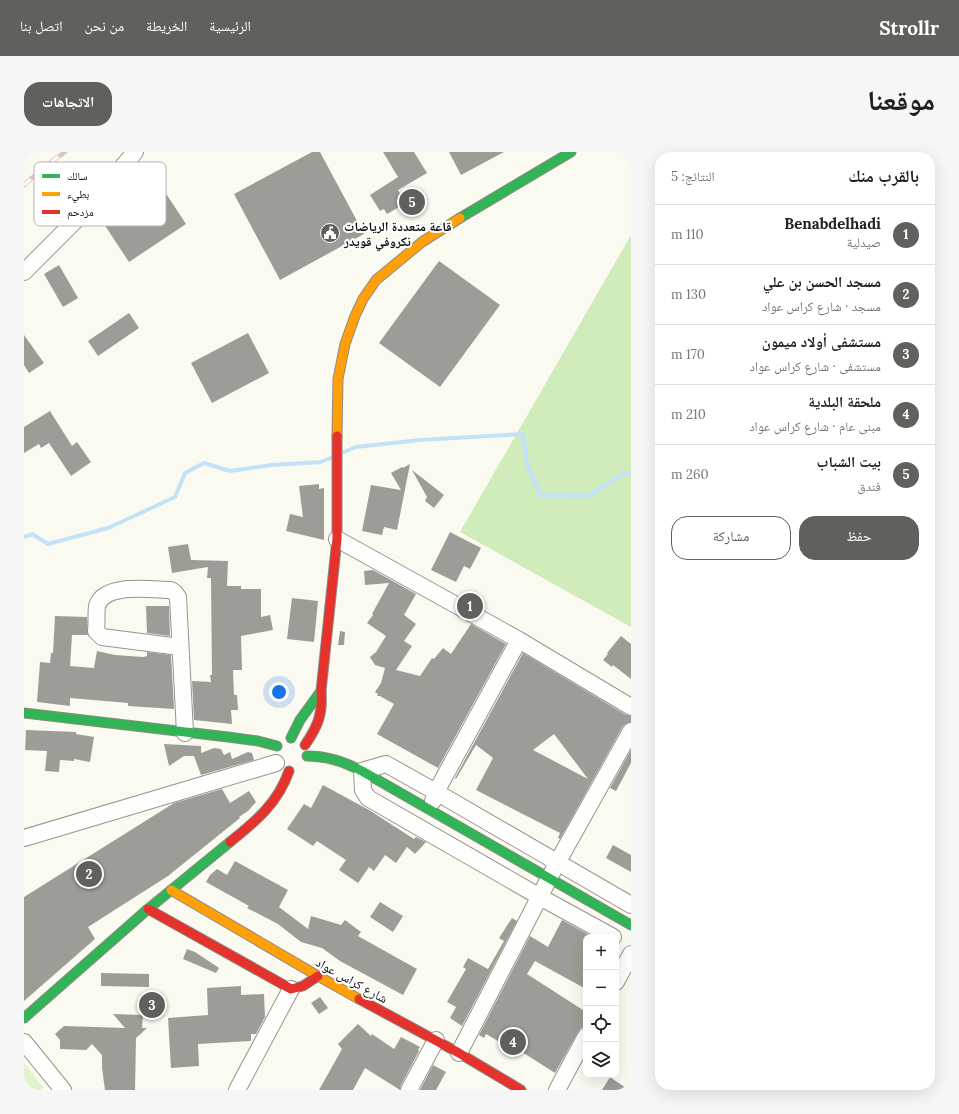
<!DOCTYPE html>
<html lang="ar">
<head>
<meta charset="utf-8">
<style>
	:root { --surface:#fff; --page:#f6f6f6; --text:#202124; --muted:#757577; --line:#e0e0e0; --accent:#60605d }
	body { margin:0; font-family:Lora,"Noto Naskh Arabic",serif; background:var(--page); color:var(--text); direction:rtl }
	.controls { position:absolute; right:12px; bottom:12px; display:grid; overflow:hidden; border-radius:8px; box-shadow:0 4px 16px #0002 }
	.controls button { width:36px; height:36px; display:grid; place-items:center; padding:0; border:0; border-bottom:1px solid var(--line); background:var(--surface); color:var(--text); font:20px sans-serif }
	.you { position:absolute; left:255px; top:540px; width:14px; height:14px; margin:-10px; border:3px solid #fff; border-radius:50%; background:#1a73e8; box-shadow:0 0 0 6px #1a73e833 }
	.badge { display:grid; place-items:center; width:26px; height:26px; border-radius:50%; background:var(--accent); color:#fff; font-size:13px; font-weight:700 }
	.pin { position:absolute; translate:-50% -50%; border:2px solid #fff; box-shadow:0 1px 4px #0006 }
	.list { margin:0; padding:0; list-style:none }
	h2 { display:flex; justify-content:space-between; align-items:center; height:52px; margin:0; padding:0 16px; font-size:17px }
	h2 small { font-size:13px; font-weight:400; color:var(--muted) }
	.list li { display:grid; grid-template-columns:26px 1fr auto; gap:12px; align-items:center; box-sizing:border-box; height:60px; padding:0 16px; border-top:1px solid var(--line) }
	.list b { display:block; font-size:15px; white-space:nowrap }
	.list p { margin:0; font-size:13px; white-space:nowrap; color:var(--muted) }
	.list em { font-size:13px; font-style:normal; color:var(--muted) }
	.actions { display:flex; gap:8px; padding:12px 16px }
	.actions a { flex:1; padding:9px 0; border:1px solid var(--accent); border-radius:16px; text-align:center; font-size:14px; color:var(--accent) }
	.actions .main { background:var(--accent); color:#fff }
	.icon { flex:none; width:22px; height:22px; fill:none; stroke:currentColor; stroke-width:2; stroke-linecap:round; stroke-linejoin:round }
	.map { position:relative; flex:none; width:607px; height:938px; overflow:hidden; direction:ltr; border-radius:16px }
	header { display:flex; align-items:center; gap:24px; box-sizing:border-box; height:56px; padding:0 20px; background:var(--accent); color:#fff }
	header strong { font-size:19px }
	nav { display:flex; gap:22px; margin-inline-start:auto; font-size:14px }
	.intro { display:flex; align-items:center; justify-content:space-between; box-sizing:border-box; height:96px; padding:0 24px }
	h1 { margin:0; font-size:28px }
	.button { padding:10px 18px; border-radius:16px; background:var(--accent); color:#fff; font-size:14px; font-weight:700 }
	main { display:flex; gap:24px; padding:0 24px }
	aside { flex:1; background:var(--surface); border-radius:16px; box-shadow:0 4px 16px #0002 }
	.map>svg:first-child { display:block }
</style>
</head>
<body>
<header>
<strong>Strollr</strong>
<nav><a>الرئيسية</a><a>الخريطة</a><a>من نحن</a><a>اتصل بنا</a></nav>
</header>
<div class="intro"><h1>موقعنا</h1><a class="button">الاتجاهات</a></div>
<main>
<aside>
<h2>بالقرب منك<small>النتائج: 5</small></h2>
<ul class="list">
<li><span class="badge">1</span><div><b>Benabdelhadi</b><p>صيدلية</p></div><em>110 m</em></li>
<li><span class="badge">2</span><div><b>مسجد الحسن بن علي</b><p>مسجد · شارع كراس عواد</p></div><em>130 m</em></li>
<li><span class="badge">3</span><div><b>مستشفى أولاد ميمون</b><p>مستشفى · شارع كراس عواد</p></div><em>170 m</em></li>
<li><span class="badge">4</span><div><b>ملحقة البلدية</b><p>مبنى عام · شارع كراس عواد</p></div><em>210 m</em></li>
<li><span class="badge">5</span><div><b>بيت الشباب</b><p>فندق</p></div><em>260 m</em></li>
</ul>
<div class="actions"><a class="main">حفظ</a><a>مشاركة</a></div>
</aside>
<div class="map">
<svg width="607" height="938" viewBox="0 0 607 938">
	<rect width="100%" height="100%" fill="#fbfaf1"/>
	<path fill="#e1f3ce" d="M0,911l20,25 -3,2h-17z"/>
	<path fill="#d0ecbb" d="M607,83v392l-171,-95z"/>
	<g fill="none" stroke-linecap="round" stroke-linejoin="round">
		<path stroke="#c3e2f9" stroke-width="4" d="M320,300l12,-5 64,-7 103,-6 4,30 13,31 49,1 35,-23h7
			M0,385l8,-3 16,10 60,-16 67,-31 10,-24 19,-10 26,8 42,-6 49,-3 9,-4"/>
	</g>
	<path fill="#9e9c97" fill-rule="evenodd" d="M288,0h8l44,82 -84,46 -46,-86z
		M359,0h31l13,21 -29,17 8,13 -19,11 -3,-5 -4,2 -10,-16 28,-18z
		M425,0h55l-43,23z
		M135,31l27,41 -57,38 -27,-41z
		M415,109l61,44 -60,82 -61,-44z
		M35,113l19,33 -15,9 -19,-33z
		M105,161l10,15 -41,28 -10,-15z
		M224,181l21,40 -57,30 -21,-40z
		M0,183l20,28 -15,10 -5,-8z
		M26,259l22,35 5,-4 14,20 -20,14 -22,-33 -8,5 -2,-4 -15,9v-26z
		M386,312l-13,66 -13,-3 -2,8 -20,-4 9,-46 30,5 -10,-17 11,-6 1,1z
		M388,318l32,25 -10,13 -9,-7 2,-4z
		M295,332v5l5,-1v52l-38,-9 4,-17 13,3 -4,-31z
		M426,380l31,16 -11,21 -6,-3 -8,16 -25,-12z
		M164,392l3,16 37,1 -1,25h14v3h20v28l9,-2 3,15 -32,6 1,34h-9l1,25h3l1,15h-7l1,14 -38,-4 -2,-39 19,1 -1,-7h2l-1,-97h-4l1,-11 -36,6 -4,-26z
		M349,418l43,24 -12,21 12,9 -12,17 8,5 -16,24 24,6 12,-18 2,1 9,-11 8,6 20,-30 35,20 -68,124 -61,-34 17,-30 -14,-8h-3l1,-2 -3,-2 6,-9 4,-15 -10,-3 -5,-8 6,-5 10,-16 -19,-13 6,-8 -1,-1 17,-31 -24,2 -1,-14z
		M268,446l26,3 -4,41 -27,-3z
		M122,454h23l1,30 -23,-3z
		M31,464l32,1 1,18h-16l-2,31 24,2 3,-17 18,4 28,2 4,-1v-4l24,3 3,54 -46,-3v-3l-58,-5v8l-33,-4 3,-40 10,1 1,-10h2z
		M316,479l5,1 -1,13h-6z
		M597,484l10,8v35l-18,-14 -1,2 -9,-7 5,-6 -1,-1z
		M499,501l103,62 5,1v6l-4,1 -4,3 -63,113 -2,-1 2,-5 -84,-43 17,-32 -17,-13 -20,34 -1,-1zM530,582l34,45 -55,-29z
		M2,578l50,2v2l18,3 -4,25 -16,-3v2l-14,-1 -1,12 -14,-1 2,-20 -22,-1z
		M140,592l37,2v7l13,-5 7,1 3,6 6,-3 2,7 16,-7 4,1 2,7 -53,15 -7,-19h-10l-15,10z
		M607,598v13l-15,28 -6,-3z
		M299,633l46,25 45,29 2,-2 10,5 -11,12 -8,-7 -11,16 -11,-8 -11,16 -5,-4 -11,16 -19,-13 7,-10 -29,-19 -4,5 -26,-17 17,-25 7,4z
		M198,637l8,14 19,-12 7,11 -8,9 -9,6 1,1 -72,58 -80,51 7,12 -71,62v-104l150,-94z
		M589,693l18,10v17l-25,-14z
		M211,709l53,29 -9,17 29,22 3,-13 30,9 4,-5 16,12 -3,4 59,33 -14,26 -63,-34 -18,-13 -21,-6 -23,-18 -31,-16 2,-2 -43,-24 4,-7 7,-6 10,6z
		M356,750l23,14 -10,16 -23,-15z
		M488,766l5,3 -55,105 -12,-8 6,-11 -9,-5 19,-33 -3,-2 5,-9 20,11 16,-28 -5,-3z
		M538,768l31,17h-7v52l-51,-28 -8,13 59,38v15l-5,1 -3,4 -23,41 -33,-21 -2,2 -34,-20 -2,4 -5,-3 51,-99 18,11z
		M163,797l8,3 24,16 -3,5 -33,-14z
		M77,821l48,1v13l-48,-1z
		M217,834v9l23,-1 1,23 -9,17h-5v7l-53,3 1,22 -28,2 -3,-50 40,-3 -1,-27z
		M296,845l8,11 -9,6 -8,-11z
		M89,862l30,1 -1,13h5l-11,10 -1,52h-30l-3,-22v-13l-10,-11 -6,6 -26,-1v-9l-5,-6 9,-8 61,2z
		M334,872l13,12 1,-2 22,15 7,-12 19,10 -2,3 1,1 -18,34 -1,5 -35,-22 -12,22h-34l23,-41 -4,-5z
		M409,913l13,7 -10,18h-16z
		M586,925l19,13h-27z"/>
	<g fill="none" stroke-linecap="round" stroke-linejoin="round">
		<g stroke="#949490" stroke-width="18">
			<path id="street" d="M0,120l60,-60 51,-60
				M313,387l182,101
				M156,495l-78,-10 -6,-6c1,-8 0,-17 1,-25 7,-24 55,-16 74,-16l4,3 3,4c2,46 5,91 7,136
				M409,649l3,-9 83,-152 112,67
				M0,686l252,-75
				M589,785l-73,-40 -172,-99 -5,-8 -1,-19 24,-7 50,28 195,113
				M592,830l15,-28
				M0,890l39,48
				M435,901l98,-190 74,-132
				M213,938l54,-101
				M385,938l27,-50
				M533,938l29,-54"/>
		</g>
		<g stroke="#8b8a86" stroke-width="11">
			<path id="fast" d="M436,66l111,-66
				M0,561l204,24 30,4 19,5
				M267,586l9,-18 21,-29
				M283,604c21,0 37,6 55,15l269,154
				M0,866l124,-109 82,-67"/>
		</g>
		<g stroke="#8b8a86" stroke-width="11">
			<path id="slow" d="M313,284l1,-57 7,-35 10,-28 8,-17 13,-19 46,-38 38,-24
				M147,738l147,86 41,23"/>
		</g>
		<g stroke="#8b8a86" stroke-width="11">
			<path id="jam" d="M281,593c13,-19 18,-31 16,-54l16,-152v-103
				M206,690c26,-21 48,-39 59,-71
				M124,757l143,80 12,-3 15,-10
				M335,847l100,54 62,37"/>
		</g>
		<use href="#street" stroke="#fefefd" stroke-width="16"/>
		<use href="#fast" stroke="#30b455" stroke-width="9"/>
		<use href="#slow" stroke="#ff9f0a" stroke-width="9"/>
		<use href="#jam" stroke="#e5322d" stroke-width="9"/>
		<g stroke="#d9c4c2" stroke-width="4.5">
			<path id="rail" d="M0,33l24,-21 17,-12"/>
		</g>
		<use href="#rail" stroke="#fff" stroke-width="3" stroke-dasharray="9" stroke-linecap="butt"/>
	</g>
	<defs>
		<g id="civic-disc" transform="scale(1)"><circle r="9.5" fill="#60605d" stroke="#fff"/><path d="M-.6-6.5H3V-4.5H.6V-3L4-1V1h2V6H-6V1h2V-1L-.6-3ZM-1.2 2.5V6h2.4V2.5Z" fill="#fff"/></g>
	</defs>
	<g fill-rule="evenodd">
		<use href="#civic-disc" x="306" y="81"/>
	</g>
	<g text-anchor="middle" stroke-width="4" stroke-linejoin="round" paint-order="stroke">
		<g font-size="13" font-weight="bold" fill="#0d0d0d" stroke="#fff" text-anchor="start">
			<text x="320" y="79">قاعة متعددة الرياضات<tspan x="320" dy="15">نكروفي قويدر</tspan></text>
		</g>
		<g font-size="13" fill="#0d0d0d" stroke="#fff">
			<text transform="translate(328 828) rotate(29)" y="5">شارع كراس عواد</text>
		</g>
	</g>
	<rect x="10" y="10" width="132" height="64" rx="6" fill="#fff" stroke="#b6b6b6" stroke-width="1"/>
	<rect x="18" y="22" width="18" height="4" fill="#30b455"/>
	<rect x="18" y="40" width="18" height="4" fill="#ff9f0a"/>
	<rect x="18" y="58" width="18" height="4" fill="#e5322d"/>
	<g font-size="11" fill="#0d0d0d">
		<text x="43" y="28">سالك</text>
		<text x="43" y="46">بطيء</text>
		<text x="43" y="64">مزدحم</text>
	</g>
</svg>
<div class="controls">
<button>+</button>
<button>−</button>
<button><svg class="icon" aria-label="locate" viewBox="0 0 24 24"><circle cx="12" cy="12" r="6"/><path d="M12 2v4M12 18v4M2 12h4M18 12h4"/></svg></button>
<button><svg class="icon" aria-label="layers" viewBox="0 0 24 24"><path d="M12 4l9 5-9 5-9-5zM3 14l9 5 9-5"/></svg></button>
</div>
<div class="you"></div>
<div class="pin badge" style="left:446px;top:454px">1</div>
<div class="pin badge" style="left:65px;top:722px">2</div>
<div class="pin badge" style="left:128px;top:853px">3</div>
<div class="pin badge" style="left:489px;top:890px">4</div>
<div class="pin badge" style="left:388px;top:50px">5</div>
</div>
</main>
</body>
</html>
